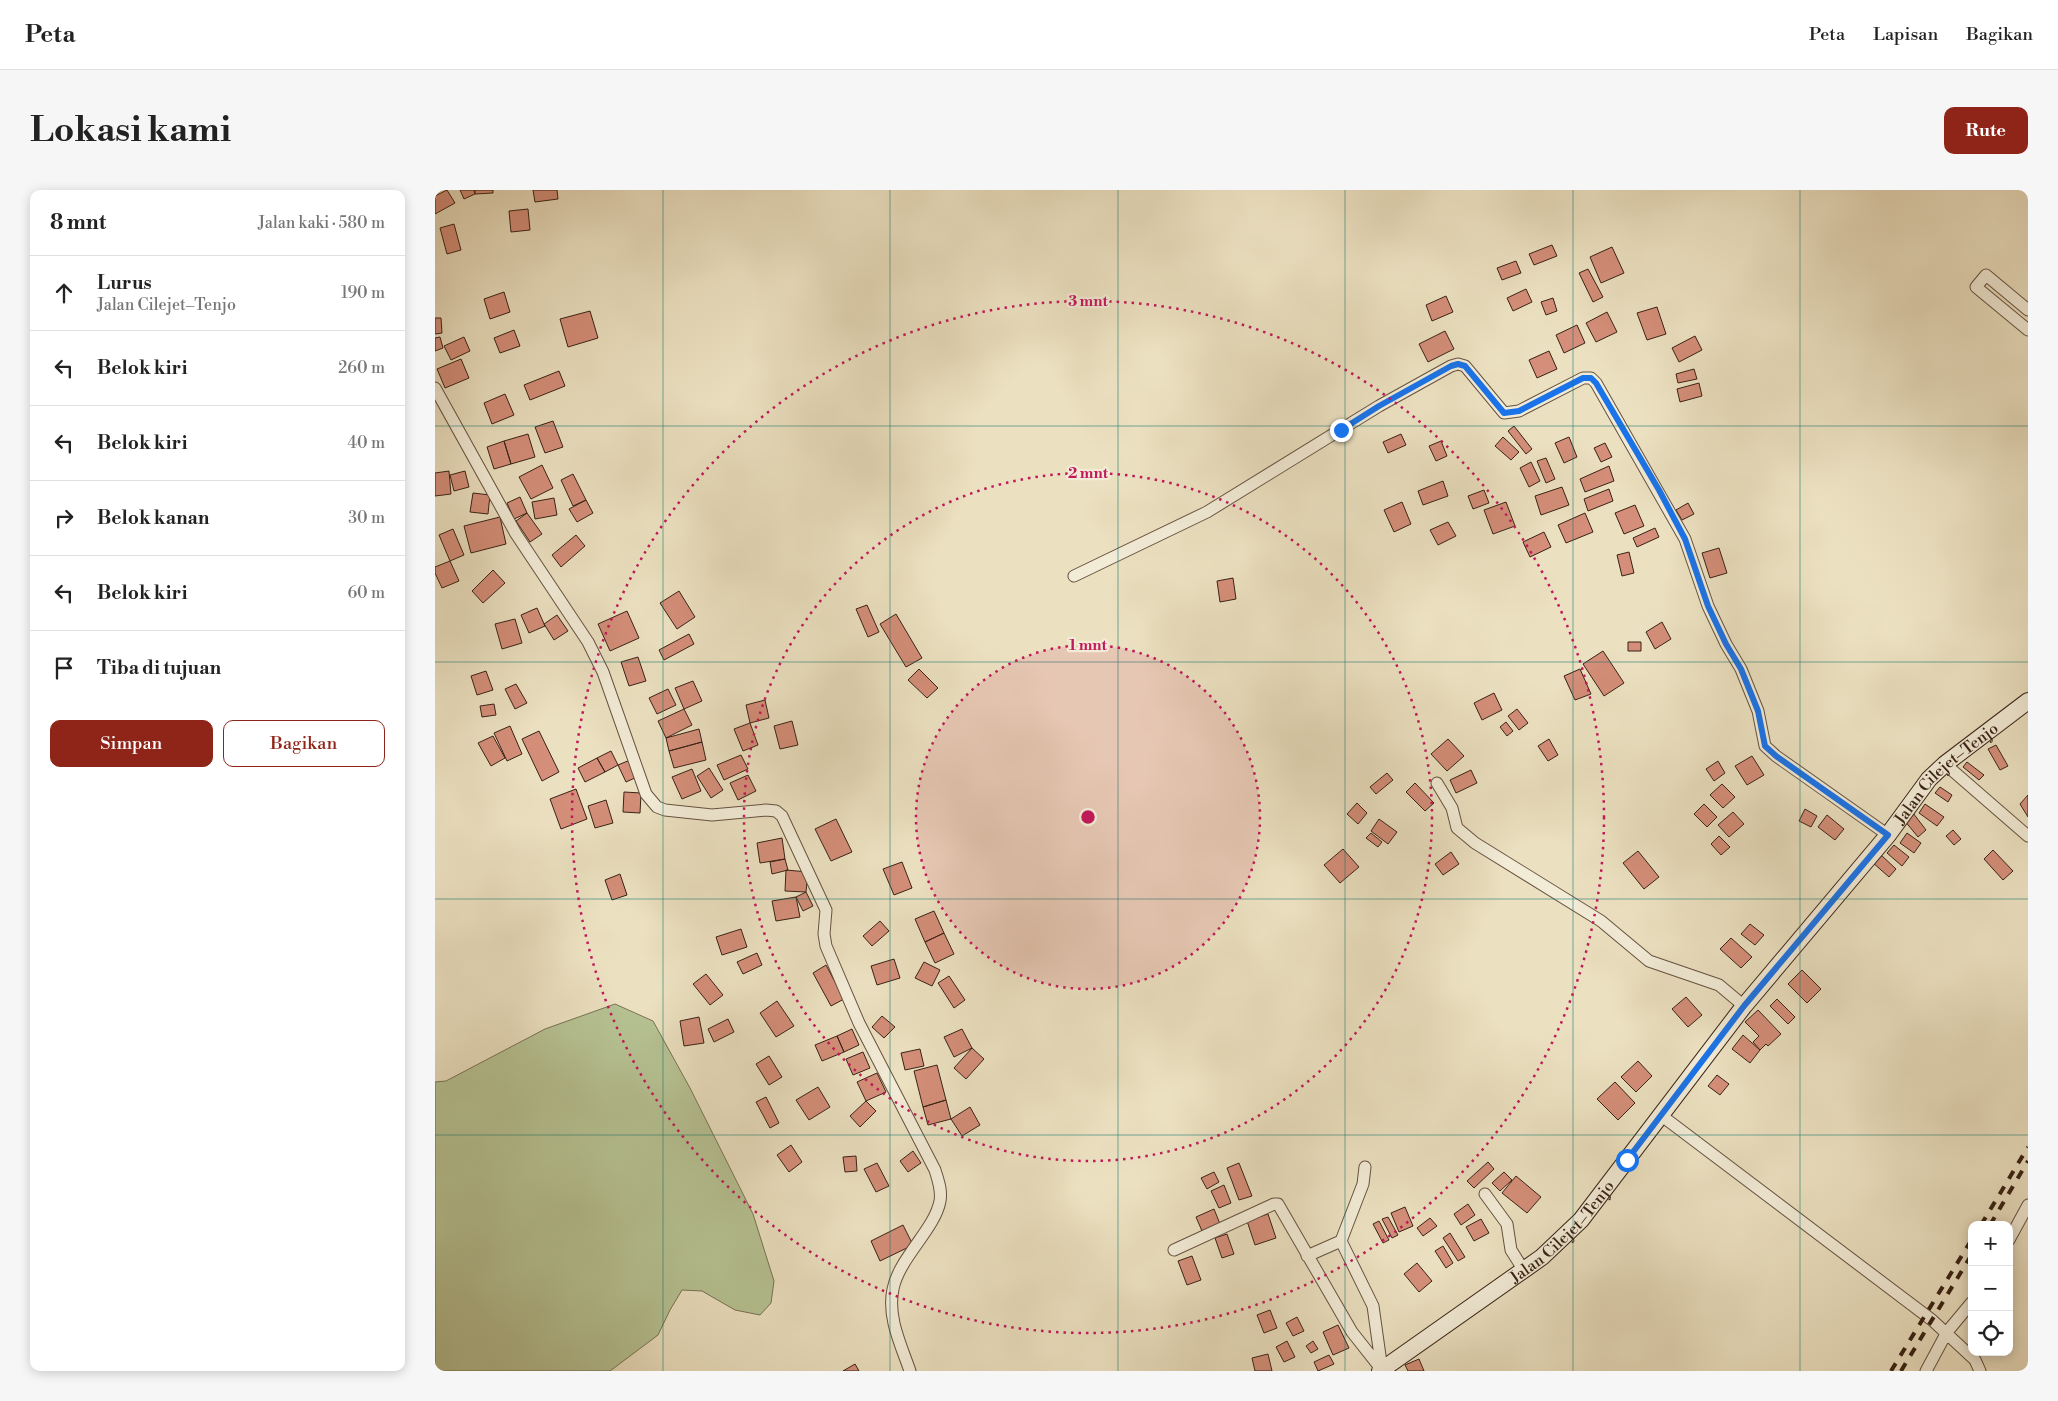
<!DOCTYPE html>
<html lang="id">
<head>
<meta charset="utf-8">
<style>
	:root { --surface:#fff; --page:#f6f6f6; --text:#222; --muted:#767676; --line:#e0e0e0; --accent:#8f2418 }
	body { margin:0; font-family:"Libre Bodoni",serif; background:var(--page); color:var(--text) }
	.controls { position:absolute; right:15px; bottom:15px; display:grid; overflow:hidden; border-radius:10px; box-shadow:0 2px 12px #0003 }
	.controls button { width:45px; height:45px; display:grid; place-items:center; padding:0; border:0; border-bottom:1px solid var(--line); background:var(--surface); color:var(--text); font:25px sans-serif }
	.stop { position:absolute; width:15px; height:15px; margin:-11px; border:4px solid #1a73e8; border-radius:50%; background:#fff }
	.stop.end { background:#1a73e8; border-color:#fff; box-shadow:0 1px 5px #0008 }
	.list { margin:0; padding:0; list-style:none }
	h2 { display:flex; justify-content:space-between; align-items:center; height:65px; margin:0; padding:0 20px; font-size:21px }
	h2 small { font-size:16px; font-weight:400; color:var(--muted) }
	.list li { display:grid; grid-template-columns:32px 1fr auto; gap:15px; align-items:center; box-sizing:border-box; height:75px; padding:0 20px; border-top:1px solid var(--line) }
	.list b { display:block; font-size:19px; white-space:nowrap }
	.list p { margin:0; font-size:16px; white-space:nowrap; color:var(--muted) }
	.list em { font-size:16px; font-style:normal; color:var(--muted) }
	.actions { display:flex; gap:10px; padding:15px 20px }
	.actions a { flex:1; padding:11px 0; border:1px solid var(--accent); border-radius:10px; text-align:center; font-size:18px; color:var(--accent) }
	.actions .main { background:var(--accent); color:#fff }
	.icon { flex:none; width:28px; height:28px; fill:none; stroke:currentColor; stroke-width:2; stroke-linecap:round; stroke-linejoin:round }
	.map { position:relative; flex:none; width:1593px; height:1181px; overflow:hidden; border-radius:10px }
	header { display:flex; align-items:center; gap:30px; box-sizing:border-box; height:70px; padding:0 25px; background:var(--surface); border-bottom:1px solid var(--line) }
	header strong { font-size:24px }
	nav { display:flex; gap:28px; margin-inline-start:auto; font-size:18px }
	.intro { display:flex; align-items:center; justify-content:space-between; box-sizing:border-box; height:120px; padding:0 30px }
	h1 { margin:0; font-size:35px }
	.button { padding:12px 22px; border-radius:10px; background:var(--accent); color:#fff; font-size:18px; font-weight:700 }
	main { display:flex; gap:30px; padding:0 30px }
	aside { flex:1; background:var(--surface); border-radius:10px; box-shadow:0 2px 12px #0003 }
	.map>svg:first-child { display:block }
</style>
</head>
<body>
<header>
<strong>Peta</strong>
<nav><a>Peta</a><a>Lapisan</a><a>Bagikan</a></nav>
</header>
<div class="intro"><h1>Lokasi kami</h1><a class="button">Rute</a></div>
<main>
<aside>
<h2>8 mnt<small>Jalan kaki · 580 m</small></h2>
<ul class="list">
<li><svg class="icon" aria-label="ahead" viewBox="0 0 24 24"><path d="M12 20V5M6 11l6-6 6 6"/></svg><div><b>Lurus</b><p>Jalan Cilejet–Tenjo</p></div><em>190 m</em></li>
<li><svg class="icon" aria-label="left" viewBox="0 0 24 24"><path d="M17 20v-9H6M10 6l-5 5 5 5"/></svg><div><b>Belok kiri</b></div><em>260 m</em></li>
<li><svg class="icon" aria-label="left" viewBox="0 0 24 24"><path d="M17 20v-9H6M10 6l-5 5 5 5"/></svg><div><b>Belok kiri</b></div><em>40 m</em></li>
<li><svg class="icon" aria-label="right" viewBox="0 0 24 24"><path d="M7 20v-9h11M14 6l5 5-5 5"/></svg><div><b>Belok kanan</b></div><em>30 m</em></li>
<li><svg class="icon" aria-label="left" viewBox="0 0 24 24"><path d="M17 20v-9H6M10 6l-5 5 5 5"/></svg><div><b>Belok kiri</b></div><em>60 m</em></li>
<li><svg class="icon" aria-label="arrive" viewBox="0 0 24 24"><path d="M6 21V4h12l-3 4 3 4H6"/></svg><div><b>Tiba di tujuan</b></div></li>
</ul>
<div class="actions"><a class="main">Simpan</a><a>Bagikan</a></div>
</aside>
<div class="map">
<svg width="1593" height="1181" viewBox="0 0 1593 1181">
	<rect width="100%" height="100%" fill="#ebe0c0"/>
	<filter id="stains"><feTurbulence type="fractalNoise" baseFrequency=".004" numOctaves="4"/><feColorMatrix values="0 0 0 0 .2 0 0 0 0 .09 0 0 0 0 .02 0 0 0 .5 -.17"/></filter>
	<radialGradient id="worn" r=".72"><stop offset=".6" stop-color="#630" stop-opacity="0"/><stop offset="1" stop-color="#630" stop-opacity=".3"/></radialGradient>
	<path fill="#b6c293" stroke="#787254" d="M180,814l38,17 37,67 63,126 21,67 -3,22 -11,12 -25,-5 -33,-19 -20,-1 -12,20 -12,25 -48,36h-175v-289l11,-1 99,-52z"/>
	<path fill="#d48e79" stroke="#392215" d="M12,0l8,13 -20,11v-18z
		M25,0h14l1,4 -11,5z
		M40,0h18v3l-18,1z
		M98,0h24l1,9 -23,3z
		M93,19l2,21 -19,2 -2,-21z
		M19,34l7,26 -14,4 -7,-26z
		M1117,55l5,11 -23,9 -5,-11z
		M1177,57l12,26 -23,10 -11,-26z
		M1081,71l5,12 -19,7 -5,-12z
		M1153,79l15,28 -10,5 -14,-29z
		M1091,99l6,13 -19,9 -6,-13z
		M69,102l6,20 -20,7 -6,-20z
		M1011,106l7,16 -21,9 -6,-16z
		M1118,108l4,13 -11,4 -5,-13z
		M1222,117l9,27 -19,6 -10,-27z
		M155,121l8,27 -30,9 -8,-28z
		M1172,122l10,20 -21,10 -10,-19z
		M0,128h6l1,15 -7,1z
		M1142,135l8,18 -21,10 -8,-18z
		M79,140l6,16 -20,7 -6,-15z
		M1010,141l9,18 -26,13 -9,-18z
		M1260,146l7,14 -23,12 -7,-14z
		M5,147l3,11 -8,3v-13z
		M29,147l6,14 -19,9 -7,-14z
		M1114,161l8,18 -20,9 -8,-18z
		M26,169l8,19 -24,10 -8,-19z
		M1259,179l3,10 -19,4 -2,-9z
		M124,181l6,15 -35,14 -6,-15z
		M1264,193l3,13 -22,6 -3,-13z
		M70,204l9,21 -22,9 -8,-21z
		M118,231l10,26 -18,6 -10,-26z
		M1079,236l18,23 -6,5 -18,-23z
		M93,244l7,23 -24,7 -7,-23z
		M966,244l5,11 -18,8 -5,-11z
		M1068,247l16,15 -8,8 -16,-14z
		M1134,247l8,20 -13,6 -9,-20z
		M69,251l7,23 -17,5 -7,-22z
		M1006,251l6,15 -11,5 -7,-15z
		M1170,253l7,14 -11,5 -7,-14z
		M1111,268l9,21 -9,4 -9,-22z
		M1096,272l9,19 -11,6 -9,-19z
		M107,275l11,23 -22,11 -12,-22z
		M1174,276l5,15 -29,11 -5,-13z
		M14,281l2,23 -16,2v-23z
		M30,281l4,16 -15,4 -4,-16z
		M138,284l13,26 -13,6 -12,-26z
		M1008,291l5,15 -25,9 -5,-14z
		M1127,297l7,18 -28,10 -6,-19z
		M1174,299l4,12 -25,10 -4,-12z
		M1049,300l5,13 -16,6 -5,-13z
		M38,303l17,2 -2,19 -18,-2z
		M85,307l7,16 -13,6 -7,-16z
		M119,308l3,17 -22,4 -3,-17z
		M151,310l7,13 -16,9 -8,-13z
		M967,312l9,22 -17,8 -10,-22z
		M1071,312l9,24 -22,8 -9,-24z
		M1253,313l6,11 -12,6 -6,-10z
		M1200,315l9,21 -20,8 -9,-21z
		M92,323l15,21 -12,8 -14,-21z
		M1150,323l8,19 -27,11 -8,-18z
		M65,327l6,27 -35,9 -7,-27z
		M1013,332l8,14 -18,9 -8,-15z
		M1220,338l4,9 -22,10 -4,-9z
		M18,339l11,26 -14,6 -11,-26z
		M1109,342l7,15 -21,10 -7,-15z
		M141,345l9,11 -24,21 -9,-12z
		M1284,358l8,25 -17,5 -8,-25z
		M1194,362l5,21 -12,3 -5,-21z
		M15,371l9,20 -17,7 -7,-15v-6z
		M58,380l12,13 -22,20 -11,-12z
		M798,388l3,21 -16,3 -3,-21z
		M244,401l16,26 -18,12 -17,-26z
		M432,415l12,27 -11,5 -12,-28z
		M102,418l8,18 -16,7 -8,-18z
		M192,421l12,27 -29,13 -12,-27z
		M461,424l26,44 -16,9 -26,-43z
		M122,425l11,16 -14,9 -10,-16z
		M80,429l7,24 -20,6 -7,-25z
		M1227,432l9,17 -16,10 -9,-17z
		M254,444l5,10 -30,16 -5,-10z
		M1193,452h13v9h-13z
		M1168,461l21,32 -20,13 -21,-32z
		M203,467l8,24 -17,5 -8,-24z
		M484,479l19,19 -11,10 -19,-18z
		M1145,479l11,25 -16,6 -11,-24z
		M51,481l7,19 -16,5 -6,-19z
		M258,491l9,20 -18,8 -9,-21z
		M81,494l11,19 -12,6 -10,-20z
		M233,499l8,16 -19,9 -8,-16z
		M1059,503l8,17 -20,10 -8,-17z
		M330,510l4,18 -19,5 -4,-18z
		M59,514l2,11 -14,2 -2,-11z
		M249,519l8,16 -26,13 -8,-17z
		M1082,519l11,14 -9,7 -11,-14z
		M357,531l6,24 -18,4 -6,-23z
		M1071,532l7,9 -6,5 -7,-9z
		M315,533l8,22 -15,6 -9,-22z
		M75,536l12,28 -15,7 -13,-28z
		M264,539l3,13 -33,9 -3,-13z
		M104,541l20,41 -17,9 -20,-42z
		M58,546l12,22 -14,8 -13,-23z
		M1013,549l16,17 -17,15 -16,-17z
		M1114,549l9,16 -10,6 -10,-15z
		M267,552l4,18 -32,8 -5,-17z
		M1561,555l12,21 -8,4 -12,-21z
		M176,561l7,14 -13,7 -8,-14z
		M306,565l7,14 -24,11 -7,-15z
		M1317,566l12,19 -17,10 -12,-19z
		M162,568l8,14 -20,10 -7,-14z
		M195,570l7,17 -11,5 -8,-17z
		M1283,571l7,12 -11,8 -8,-12z
		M1532,572l17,13 -5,5 -16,-13z
		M274,578l14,22 -12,8 -14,-22z
		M257,579l9,22 -19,8 -10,-22z
		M1036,580l6,13 -21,10 -6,-13z
		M952,583l6,7 -17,14 -6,-7z
		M313,585l8,16 -18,9 -8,-17z
		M980,593l19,20 -9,8 -19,-19z
		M1287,594l13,13 -12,11 -13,-13z
		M1505,597l12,8 -4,7 -13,-9z
		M141,599l11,30 -26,10 -11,-30z
		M189,602l17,1 -1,20 -17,-1z
		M1593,605v22l-8,-13z
		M171,610l7,23 -18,5 -7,-22z
		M922,613l10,10 -9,11 -11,-10z
		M1269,614l13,13 -10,10 -13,-13z
		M1490,614l19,13 -7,9 -18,-13z
		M1370,619l12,7 -6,11 -12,-6z
		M1298,622l11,12 -15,13 -11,-12z
		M1478,623l13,17 -8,7 -14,-17z
		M1392,625l17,14 -9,11 -17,-13z
		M401,629l16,33 -21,9 -16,-32z
		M944,629l18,13 -9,12 -17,-13z
		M1518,640l8,9 -7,6 -8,-9z
		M936,643l11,9 -4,5 -12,-9z
		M1472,643l14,10 -7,10 -14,-10z
		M1284,646l11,11 -9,8 -10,-11z
		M347,648l3,21 -25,4 -3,-20z
		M1459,655l15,12 -7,9 -15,-13z
		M908,659l16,18 -19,16 -16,-18z
		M1558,660l20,21 -10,9 -19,-21z
		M1203,661l21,26 -15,12 -21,-26z
		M1016,662l8,12 -16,11 -8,-11z
		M1445,664l16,15 -7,8 -17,-15z
		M350,669l3,11 -16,4 -2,-12z
		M467,672l10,26 -18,7 -11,-26z
		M351,680l22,2 -2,20 -21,-1z
		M185,684l7,21 -15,5 -7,-20z
		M371,702l7,14 -10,5 -7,-14z
		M361,707l4,20 -24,4 -4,-20z
		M499,721l10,22 -19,9 -10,-23z
		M445,731l9,10 -17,15 -9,-10z
		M1315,734l14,11 -9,10 -14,-11z
		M306,739l6,18 -25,8 -6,-18z
		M509,743l10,21 -19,9 -10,-21z
		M1296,748l21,19 -11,11 -21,-19z
		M322,763l5,12 -19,9 -6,-12z
		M459,769l6,19 -23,7 -6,-19z
		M489,772l16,8 -8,16 -17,-8z
		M391,775l18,34 -13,7 -18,-33z
		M1367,780l19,19 -14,14 -19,-19z
		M271,784l17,21 -13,10 -17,-21z
		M514,786l16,24 -11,8 -16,-25z
		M1251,807l16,18 -14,12 -16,-18z
		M1342,809l18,18 -7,7 -18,-18z
		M342,811l17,25 -18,11 -16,-24z
		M1323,820l23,24 -13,12 -2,-2 -6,6 -7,-8 6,-6 -14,-14z
		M447,826l13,11 -11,11 -12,-11z
		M264,827l5,26 -20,3 -4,-25z
		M293,829l6,13 -20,10 -6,-13z
		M417,839l7,16 -15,7 -7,-16z
		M527,839l10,19 -18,9 -10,-20z
		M1308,845l17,15 -10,13 -18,-14z
		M402,846l7,16 -22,9 -7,-16z
		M537,858l12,11 -18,20 -12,-11z
		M485,859l4,17 -19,4 -4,-17z
		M428,862l7,16 -17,7 -7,-16z
		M334,866l13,21 -13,8 -13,-21z
		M1203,871l14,15 -16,16 -15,-15z
		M502,875l9,35 -23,7 -9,-36z
		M442,883l9,19 -20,9 -9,-19z
		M1282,885l12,9 -9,11 -12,-9z
		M1180,892l20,21 -17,17 -21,-21z
		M383,897l12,20 -21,13 -13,-20z
		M331,907l13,26 -9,5 -14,-26z
		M511,910l5,19 -23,6 -5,-18z
		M431,911l10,10 -16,16 -10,-11z
		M535,917l10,18 -18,11 -11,-17z
		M356,955l11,17 -13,10 -12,-17z
		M478,961l8,12 -13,9 -8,-11z
		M421,966l1,15 -12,1 -2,-15z
		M1053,972l6,7 -20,19 -7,-7z
		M442,973l12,23 -13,6 -12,-23z
		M804,973l13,33 -13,4 -12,-32z
		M779,982l5,10 -12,7 -6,-11z
		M1069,982l8,8 -12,11 -8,-8z
		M1081,986l25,21 -14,16 -25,-20z
		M789,995l7,18 -12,5 -8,-17z
		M1033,1014l7,11 -14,10 -7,-11z
		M970,1017l8,19 -14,6 -8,-19z
		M779,1019l6,15 -18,7 -6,-14z
		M833,1024l8,24 -21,7 -8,-24z
		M953,1027l10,18 -6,3 -10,-19z
		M995,1028l7,8 -14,10 -6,-8z
		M1046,1029l8,14 -15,8 -8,-14z
		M944,1031l10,19 -6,3 -10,-19z
		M468,1035l10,20 -33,16 -9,-20z
		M1015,1043l15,24 -7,4 -15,-23z
		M792,1044l7,20 -12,4 -7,-20z
		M1008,1056l10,17 -7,5 -11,-17z
		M757,1066l9,24 -14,5 -9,-24z
		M982,1073l15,18 -13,11 -15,-18z
		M835,1120l7,18 -13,5 -7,-18z
		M862,1127l7,14 -11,5 -7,-13z
		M903,1135l11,23 -16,7 -10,-23z
		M852,1151l8,16 -11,5 -8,-15z
		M878,1151l5,8 -7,4 -5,-7z
		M833,1164l4,17h-17l-3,-13z
		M894,1165l5,9 -16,7 -4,-9z
		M984,1169l5,12h-16l-3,-6z
		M420,1174l4,7h-16z"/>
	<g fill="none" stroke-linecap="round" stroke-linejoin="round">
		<g stroke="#665240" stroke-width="13">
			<path id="minor" d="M1593,120l-42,-35 -10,12 52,43
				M0,198l81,146 72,108 15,30 43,122 11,13 8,3 47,5 54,-5 10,1 6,5 44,94 -2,24 2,12 33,77 76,147c3,10 7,20 5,31 -5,28 -41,57 -47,88 -6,28 8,56 17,82
				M639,386l133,-64 172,-106 72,-40 7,-2 7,2 39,47 15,-2 64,-33h8l5,5 89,156 23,67 18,38 15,25 17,42 7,35 11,10 112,79
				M1510,574l83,72
				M1002,593l15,25 5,20 18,15 126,78 48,40 70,24 25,21
				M1227,926l270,204 43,40 5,11
				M930,977l-2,17 -22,57 32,65 9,64
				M1050,1004l22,30 4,26 12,19
				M1574,1050l19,-35
				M739,1060l100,-46h4l74,128 30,38
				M872,1066l34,-15
				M1491,1181l21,-39 25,-30"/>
		</g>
		<g stroke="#392215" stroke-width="18">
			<g id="secondary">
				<path id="s1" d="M945,1181l162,-114 39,-37 163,-214 144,-171 41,-56 16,-15 83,-63"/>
			</g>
		</g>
		<use href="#minor" stroke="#f2ebd6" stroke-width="11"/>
		<use href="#secondary" stroke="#f2ebd6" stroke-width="16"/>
		<path stroke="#392215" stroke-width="4" stroke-dasharray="9 9" stroke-linecap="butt" d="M1546,1035l47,-78
			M1555,1035l38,-64
			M1456,1181l81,-132
			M1466,1181l71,-117"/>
	</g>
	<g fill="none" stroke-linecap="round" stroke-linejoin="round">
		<path stroke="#1a73e8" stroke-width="6" d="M906,240l38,-24 72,-40 7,-2 7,2 39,47 15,-2 64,-33h8l5,5 63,107 26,49 23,67 18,38 15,25 17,42 7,35 11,10 112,79 -144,171 -117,154"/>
	</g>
	<path fill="none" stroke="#0f766e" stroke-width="1" stroke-opacity="0.55" d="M228,0v1181M455,0v1181M683,0v1181M910,0v1181M1138,0v1181M1365,0v1181M0,236h1593M0,472h1593M0,709h1593M0,945h1593"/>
	<circle cx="653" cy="627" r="172" fill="#c2185b" fill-opacity=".12"/>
	<g fill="none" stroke="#c2185b" stroke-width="2.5" stroke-dasharray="2.5 5">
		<circle cx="653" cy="627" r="172"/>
		<circle cx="653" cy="627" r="344"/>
		<circle cx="653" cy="627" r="516"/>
	</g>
	<g text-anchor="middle" stroke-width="4.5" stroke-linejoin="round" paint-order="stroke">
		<g font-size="16" fill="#392215" stroke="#f2ebd6">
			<text dy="6" stroke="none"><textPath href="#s1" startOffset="830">Jalan Cilejet–Tenjo</textPath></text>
			<text dy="6" stroke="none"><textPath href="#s1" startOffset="230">Jalan Cilejet–Tenjo</textPath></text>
		</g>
	</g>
	<circle cx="653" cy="627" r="8" fill="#c2185b" stroke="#f2ebd6" stroke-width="2.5"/>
	<g font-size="15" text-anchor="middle" font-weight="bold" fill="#c2185b" stroke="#f2ebd6" stroke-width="4.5" stroke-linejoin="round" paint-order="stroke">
		<text x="653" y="116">3 mnt</text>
		<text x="653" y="288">2 mnt</text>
		<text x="653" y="460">1 mnt</text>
	</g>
	<rect width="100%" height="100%" filter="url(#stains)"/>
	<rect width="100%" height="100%" fill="url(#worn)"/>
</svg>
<div class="controls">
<button>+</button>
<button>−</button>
<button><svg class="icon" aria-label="locate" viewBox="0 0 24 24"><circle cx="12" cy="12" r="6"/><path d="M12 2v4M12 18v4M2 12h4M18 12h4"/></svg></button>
</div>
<div class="stop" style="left:1192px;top:970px"></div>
<div class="stop end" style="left:906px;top:240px"></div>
</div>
</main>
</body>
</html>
